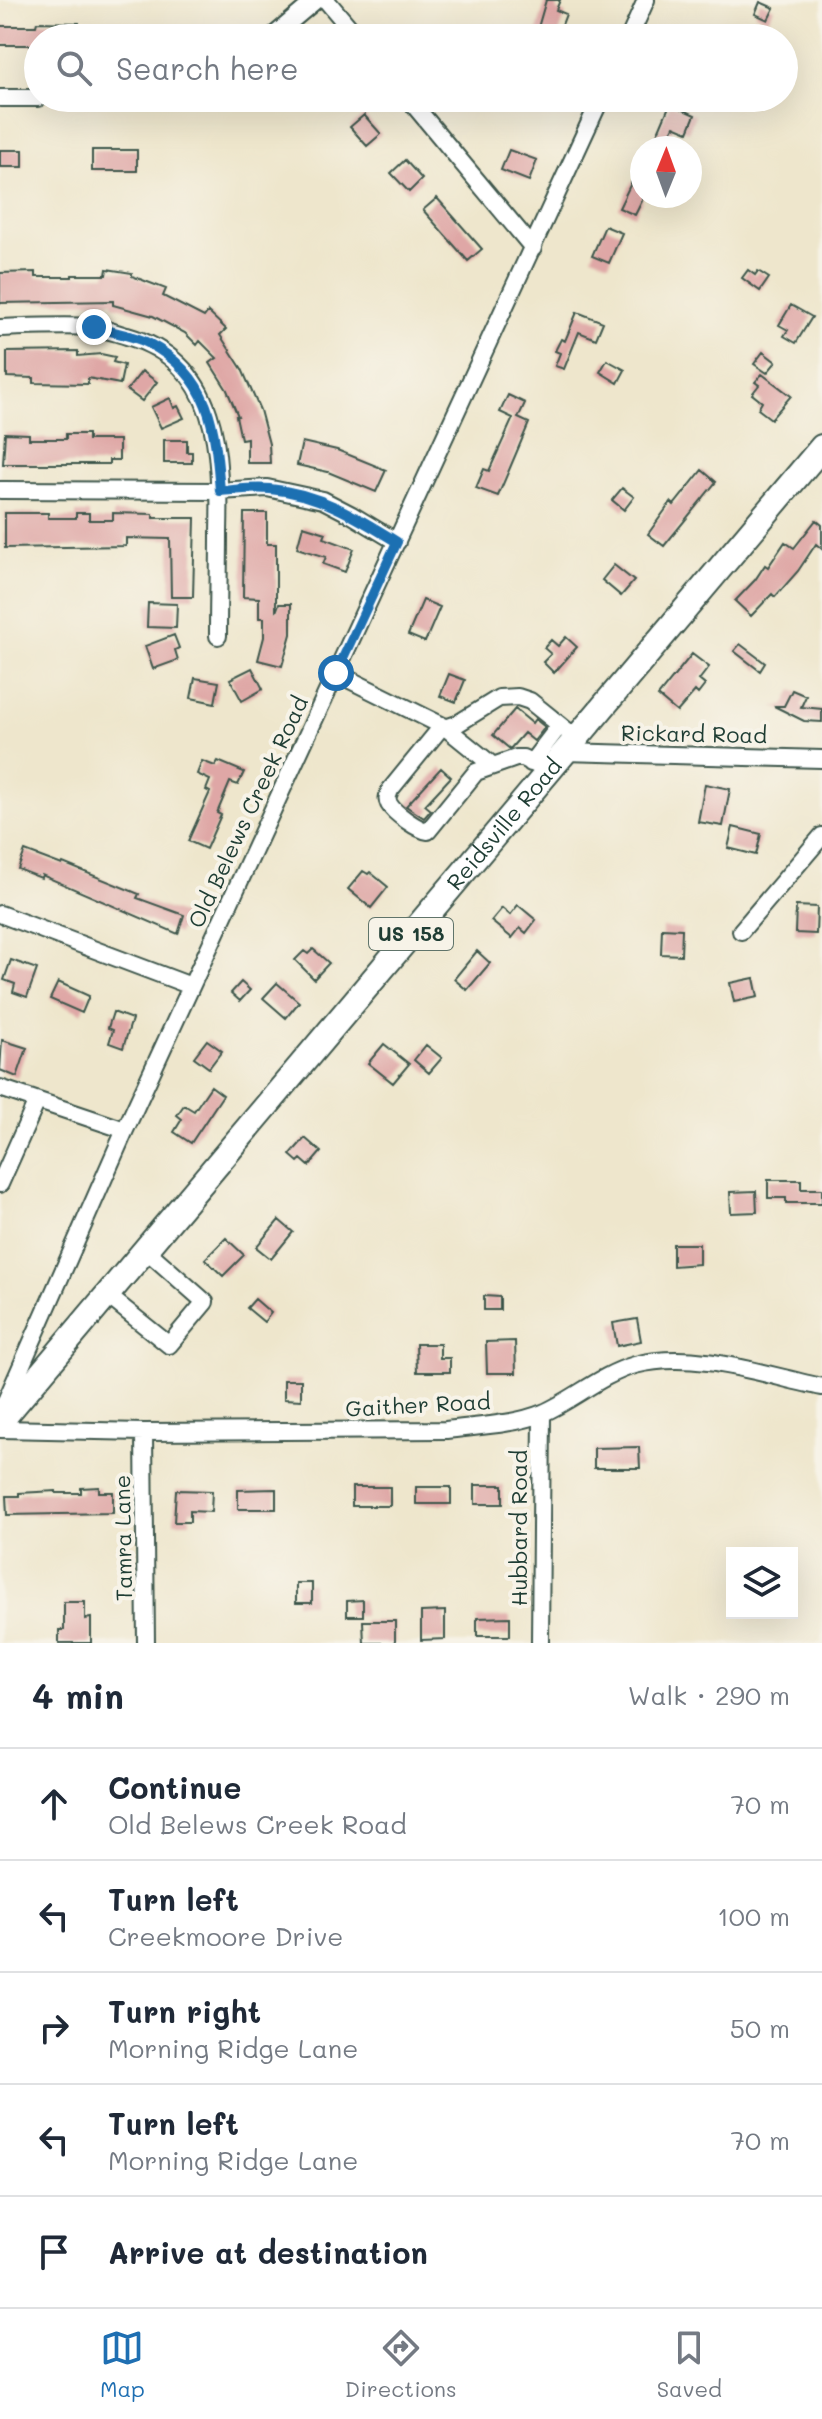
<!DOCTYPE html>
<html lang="en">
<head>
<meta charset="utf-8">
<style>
	:root { --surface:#fff; --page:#f6f6f7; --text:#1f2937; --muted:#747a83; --line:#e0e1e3; --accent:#1f6fb2 }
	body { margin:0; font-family:Mali,sans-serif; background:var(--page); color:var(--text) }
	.controls { position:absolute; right:24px; bottom:24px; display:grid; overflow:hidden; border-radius:0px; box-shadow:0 8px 32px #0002 }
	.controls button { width:72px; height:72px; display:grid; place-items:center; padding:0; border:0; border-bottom:2px solid var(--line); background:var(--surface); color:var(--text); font:40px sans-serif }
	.compass { position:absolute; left:630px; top:136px; width:72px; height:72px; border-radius:50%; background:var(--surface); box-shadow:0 8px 32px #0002; rotate:1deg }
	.stop { position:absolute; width:24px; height:24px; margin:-18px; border:6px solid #1f6fb2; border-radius:50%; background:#fff }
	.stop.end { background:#1f6fb2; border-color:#fff; box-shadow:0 2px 8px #0008 }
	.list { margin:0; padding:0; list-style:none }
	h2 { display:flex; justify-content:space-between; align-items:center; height:104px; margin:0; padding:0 32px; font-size:34px }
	h2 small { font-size:26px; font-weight:400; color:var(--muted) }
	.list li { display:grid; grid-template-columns:52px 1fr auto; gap:24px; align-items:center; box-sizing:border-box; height:112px; padding:0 32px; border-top:2px solid var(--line) }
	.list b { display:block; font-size:30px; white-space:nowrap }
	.list p { margin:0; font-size:26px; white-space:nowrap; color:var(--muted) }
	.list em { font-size:26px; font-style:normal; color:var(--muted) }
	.icon { flex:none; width:44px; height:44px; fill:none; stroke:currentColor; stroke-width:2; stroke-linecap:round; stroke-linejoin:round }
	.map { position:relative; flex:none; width:822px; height:1643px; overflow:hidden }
	.search { position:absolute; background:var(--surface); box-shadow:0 8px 32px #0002; left:24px; right:24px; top:24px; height:88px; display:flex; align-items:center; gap:20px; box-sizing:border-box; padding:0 28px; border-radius:44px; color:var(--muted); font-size:30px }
	.sheet { height:664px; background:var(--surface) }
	nav { display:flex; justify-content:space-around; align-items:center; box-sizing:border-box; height:112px; border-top:2px solid var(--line); background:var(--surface); font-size:22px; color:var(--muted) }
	nav a { display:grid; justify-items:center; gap:4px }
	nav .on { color:var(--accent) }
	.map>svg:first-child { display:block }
</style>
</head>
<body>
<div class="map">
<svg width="822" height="1643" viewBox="0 0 822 1643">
	<rect width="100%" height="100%" fill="#f7f3e8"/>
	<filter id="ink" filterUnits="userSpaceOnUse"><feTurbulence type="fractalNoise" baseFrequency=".0125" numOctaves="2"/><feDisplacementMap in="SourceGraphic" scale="16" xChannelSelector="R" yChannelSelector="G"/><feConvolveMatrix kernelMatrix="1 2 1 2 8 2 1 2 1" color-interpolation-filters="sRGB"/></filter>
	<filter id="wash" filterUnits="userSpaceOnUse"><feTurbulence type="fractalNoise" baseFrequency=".006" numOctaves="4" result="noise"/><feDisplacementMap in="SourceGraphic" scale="32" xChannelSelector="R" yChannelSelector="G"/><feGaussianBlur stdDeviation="1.8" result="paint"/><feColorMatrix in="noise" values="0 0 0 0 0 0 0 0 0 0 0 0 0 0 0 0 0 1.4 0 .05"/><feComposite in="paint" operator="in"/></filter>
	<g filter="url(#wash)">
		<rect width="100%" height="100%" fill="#eee6cc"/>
		<g id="blocks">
			<path fill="#dfa7a6" d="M546,0h14l-4,10 10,4 -9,24h-22z
				M760,2l14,6 -6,12 -13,-6z
				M37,22l42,1v15h-41v7h-38v-19h36z
				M670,104l25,11 -7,17 -14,-6 -8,16 -10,-5z
				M364,115l17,19 -14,12 -17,-19z
				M0,150h23v17h-23z
				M92,150h45v21h-45z
				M509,150l28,10 -8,21 -28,-11z
				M405,160l17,19 -13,13 -18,-19z
				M632,181l10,5v15l-7,14 -16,-7z
				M437,198l45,51 -14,12 -45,-51z
				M605,226l17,7 -13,30 -17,-7z
				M107,269l25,4v3l34,13 -3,7 41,21 4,-5 18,17 -6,6 22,34 18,41 9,34 1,19h-23v-25l-6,1 -5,-23h2l-11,-26 -17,-27 7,-5 -17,-17 -3,4 -12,-12 -32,-17 -40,-11v-4l-113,2v-30l36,-1v5h36v-2h34z
				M748,270l7,5 3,-4 11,7 -9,13 -18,-13z
				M791,305l21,12 -16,26 -12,-7 4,-6 -9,-5z
				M577,312l26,10 -7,17 -17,-7 -15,37 -9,-3 5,-13 -5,-2 6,-12 4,2z
				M78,351v5l23,-2 14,3 -2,5 11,3 -4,19 -32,-6v6l-54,-1v-5l-27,-1v-25z
				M763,352l13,10 -9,11 -13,-9z
				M607,360l18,10 -7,13 -18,-11z
				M142,371l15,11 -15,19 -15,-11z
				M762,374l29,22 -20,23 -13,-10 4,-7 -10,-8 7,-9 -4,-3z
				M508,395l17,8 -7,15 11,5 -31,73 -22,-8 8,-19 5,2 24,-53 -13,-6z
				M170,398l4,10 4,-2 6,12 -23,10 -10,-21z
				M5,433l24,1v5h37v-5h22v6h31v20h-10v4h-106z
				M164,440h23v12h5v11h-28z
				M302,442l35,8 49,20 -10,22 -48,-20 -31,-7z
				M702,470l14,12 -52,64 -16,-12 23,-32 3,3z
				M622,488l12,9 -10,13 -12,-10z
				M5,513h43v5h28v-5h13v7h24v-7l40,1v4h42l-2,79h-22l-1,-58 -44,-1v8l-121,2z
				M244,513h23v31h9v68l3,-8h12v30l-9,32 -24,-6 6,-23v-19h-5v-20l-16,-1z
				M816,520l6,5v24l-6,-5 -18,27 -23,26 -3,-3 -21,22 -16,-15 20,-21 10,-15 3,2 17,-25 9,6z
				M303,526l23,7 -2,5 30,11 -9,23 -22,-8 3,-7 -29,-9z
				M614,565l20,16 -13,15 -19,-16z
				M423,600l17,7 -15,35 -17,-7z
				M148,603l29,1 -1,24 -29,-1z
				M174,635l5,13 -4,2 3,10 -25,9 -8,-23z
				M566,637l11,10 -23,26 -11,-11 8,-8 -7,-6 7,-8 7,6z
				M740,644l25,19 -5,8 -26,-20z
				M692,654l17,13 -10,13 6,5 -7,9 -3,-3 -18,21 -19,-16z
				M252,668l11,21 -21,12 -12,-22z
				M449,674l16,6 -9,22 -16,-6z
				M195,678l24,4 -4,21 -24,-5z
				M792,690l14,6 -5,11 21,2v13l-18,-1 -30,-15h10z
				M515,709l17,14 3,-4 10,8 -11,14 -10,-8 -14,16 -17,-14z
				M202,761l13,5 3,-5 26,11 -6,13 -8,-3 -13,31 4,2 -15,34 -18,-8 22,-49 -4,-2 4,-10 -13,-6z
				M441,768l10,9 -26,28 6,5 -7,8 -18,-12z
				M705,784l25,5 -7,37 -25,-4z
				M733,827l28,7 -5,21 -28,-7z
				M25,851l37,14 1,-2 76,31 -2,4 47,17 -6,19 -136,-59 -1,3 -23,-9z
				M363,871l5,3 2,-2 18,15 -17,21 -23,-19z
				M518,905l18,15 -10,13 -6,-5 -8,10 -21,-17 11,-13 8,7z
				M796,906l21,1 -1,27 -21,-1z
				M662,928l20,1 -1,26 -20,-1z
				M313,949l16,14 -15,16 -19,-19 9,-9 4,3z
				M477,951l13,12 -23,27 -13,-11z
				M11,960l26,9 -10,28 -14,-5 2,-8 -11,-4z
				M754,978l4,19 -24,5 -4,-19z
				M58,982l31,14 -7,17 -32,-14z
				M241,982l9,8 -10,11 -9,-8z
				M277,983l22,19 -13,16 -23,-20z
				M113,1012l19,7 -9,29 -14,-5 4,-13 -5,-2z
				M2,1040l25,8 -10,29 -17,-7z
				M207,1040l15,11 -13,17 -15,-11z
				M384,1044l25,20 -16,19 -25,-20z
				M426,1045l16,13 -13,15 -15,-13z
				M211,1086l12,9 -32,48 -17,-11 8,-13 -5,-4 7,-10 10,6z
				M305,1138l16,14 -12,14 -8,-7 -3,3 -8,-7z
				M768,1180h33v9h21v14h-36v-5h-18z
				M756,1191l1,21 -26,1 -1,-21z
				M279,1220l14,12 -22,27 -15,-12z
				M226,1238l18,17 -21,21 -18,-17z
				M673,1244h26v20l-26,2z
				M484,1296l16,1v13h-16z
				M255,1299l16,14 -7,9 -17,-14z
				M637,1319l4,22 -24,5 -4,-23z
				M515,1341l1,32h-29l-1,-31z
				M416,1344h24v14h10v14h-33z
				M284,1380h17v20l-17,-1z
				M639,1447l1,21h-46v-20z
				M475,1485h28v19h-28z
				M99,1487v5h14v21l-106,2 -1,-19h13v-3l37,-2v2h25v-5z
				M352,1487h38v19h-38z
				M416,1487h35v17h-35z
				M276,1489v20h-38v-19z
				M176,1490l36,1 -1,21 -21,-1v11h-16z
				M296,1583h16v20h-16z
				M363,1600v16h-16v-15z
				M64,1602h21v17l6,-1v25h-32v-13h5z
				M445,1611v28l-24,1v-28z
				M510,1617v19h-33v-18z
				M363,1621h32v22h-31z"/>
		</g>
	</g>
	<g filter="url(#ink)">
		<use href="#blocks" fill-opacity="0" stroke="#3e564b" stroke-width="2"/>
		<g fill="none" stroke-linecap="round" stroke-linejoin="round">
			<g stroke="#3e564b" stroke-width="20">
				<path id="minor" d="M326,0l32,38
					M271,38l45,-38
					M629,38l17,-38
					M0,98h38
					M84,98h11
					M408,98l125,150
					M0,328c30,-1 62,-3 92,-1 11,1 24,6 35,9 93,27 94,116 92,197 0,34 -1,69 -1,103
					M0,490l220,1 47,-3 56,12 29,15 45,27
					M336,673l109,54 47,38
					M564,752l258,7
					M531,763l29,-38
					M548,771l-25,-13h-7l-40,14 -48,59c-10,-1 -34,-18 -39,-27 -3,-6 -1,-8 1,-14l49,-60 18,-6 42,-26 19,-1 12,4 46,37
					M0,914l191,72
					M741,931l81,-95
					M0,1088l125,42
					M0,1184l37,-83
					M107,1295l62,50 36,-43 -60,-53
					M2,1410l123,-280 476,-1032
					M0,1429l144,3 302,-2c31,-4 68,-5 97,-17 32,-14 57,-38 92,-48 60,-16 129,10 187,22
					M144,1432l2,211
					M540,1643l2,-229"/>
			</g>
			<g stroke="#3e564b" stroke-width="28">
				<g id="highway">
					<path id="s1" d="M0,1422l822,-975"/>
				</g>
			</g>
			<use href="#minor" stroke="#fff" stroke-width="16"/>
			<use href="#highway" stroke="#fff" stroke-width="24"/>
		</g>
	</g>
	<g fill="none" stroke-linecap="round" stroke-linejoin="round" filter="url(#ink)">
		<path stroke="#1f6fb2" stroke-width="10" d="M94,327c17,5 38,8 54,16 63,33 67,84 72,148 16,-1 34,-4 50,-2 48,4 87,28 127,53l-61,131"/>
	</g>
	<g text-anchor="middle" stroke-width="8" stroke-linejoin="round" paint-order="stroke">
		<rect fill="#f7f3e8" stroke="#60746a" stroke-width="2" x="369" y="918" width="84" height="32" rx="6"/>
		<g font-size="20" font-weight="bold" fill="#1f3d34">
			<text x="411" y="941">US 158</text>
		</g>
		<g font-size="22" fill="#1f3d34" stroke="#f7f3e8">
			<text transform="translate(694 734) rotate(1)" y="8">Rickard Road</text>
			<text transform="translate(248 812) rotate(-65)" y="8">Old Belews Creek Road</text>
			<text dy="8" stroke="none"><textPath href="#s1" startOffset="782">Reidsville Road</textPath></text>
			<text transform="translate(418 1405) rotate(-3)" y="8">Gaither Road</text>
			<text transform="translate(519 1528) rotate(-90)" y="8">Hubbard Road</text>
			<text transform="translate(123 1538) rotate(-91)" y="8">Tamra Lane</text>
		</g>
	</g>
</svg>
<div class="controls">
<button><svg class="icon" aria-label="layers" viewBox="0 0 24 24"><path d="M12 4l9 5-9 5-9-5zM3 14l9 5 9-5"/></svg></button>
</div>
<svg class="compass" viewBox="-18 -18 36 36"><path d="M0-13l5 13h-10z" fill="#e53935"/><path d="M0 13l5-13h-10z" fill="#747a83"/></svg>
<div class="stop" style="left:336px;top:673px"></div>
<div class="stop end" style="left:94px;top:327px"></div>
<div class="search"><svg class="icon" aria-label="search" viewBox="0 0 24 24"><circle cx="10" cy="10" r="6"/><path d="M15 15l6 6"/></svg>Search here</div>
</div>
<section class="sheet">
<h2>4 min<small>Walk · 290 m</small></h2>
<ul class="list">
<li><svg class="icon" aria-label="ahead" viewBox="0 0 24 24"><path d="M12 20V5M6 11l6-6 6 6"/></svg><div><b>Continue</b><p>Old Belews Creek Road</p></div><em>70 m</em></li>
<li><svg class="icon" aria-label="left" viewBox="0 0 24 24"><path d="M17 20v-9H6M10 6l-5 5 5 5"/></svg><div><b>Turn left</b><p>Creekmoore Drive</p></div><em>100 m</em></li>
<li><svg class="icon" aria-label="right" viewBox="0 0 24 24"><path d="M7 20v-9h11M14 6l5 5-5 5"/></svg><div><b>Turn right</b><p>Morning Ridge Lane</p></div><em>50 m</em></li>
<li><svg class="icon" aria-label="left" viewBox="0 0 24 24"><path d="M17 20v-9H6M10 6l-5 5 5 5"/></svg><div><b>Turn left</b><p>Morning Ridge Lane</p></div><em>70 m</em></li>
<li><svg class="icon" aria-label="arrive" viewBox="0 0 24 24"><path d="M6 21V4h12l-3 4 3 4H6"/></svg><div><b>Arrive at destination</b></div></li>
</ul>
</section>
<nav>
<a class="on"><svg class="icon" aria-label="map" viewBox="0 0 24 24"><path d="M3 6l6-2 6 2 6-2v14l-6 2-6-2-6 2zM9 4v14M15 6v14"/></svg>Map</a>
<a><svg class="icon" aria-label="directions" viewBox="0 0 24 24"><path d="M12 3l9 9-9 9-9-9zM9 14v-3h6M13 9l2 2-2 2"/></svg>Directions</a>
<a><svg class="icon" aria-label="saved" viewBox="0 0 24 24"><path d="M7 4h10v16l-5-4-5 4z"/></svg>Saved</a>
</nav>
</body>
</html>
